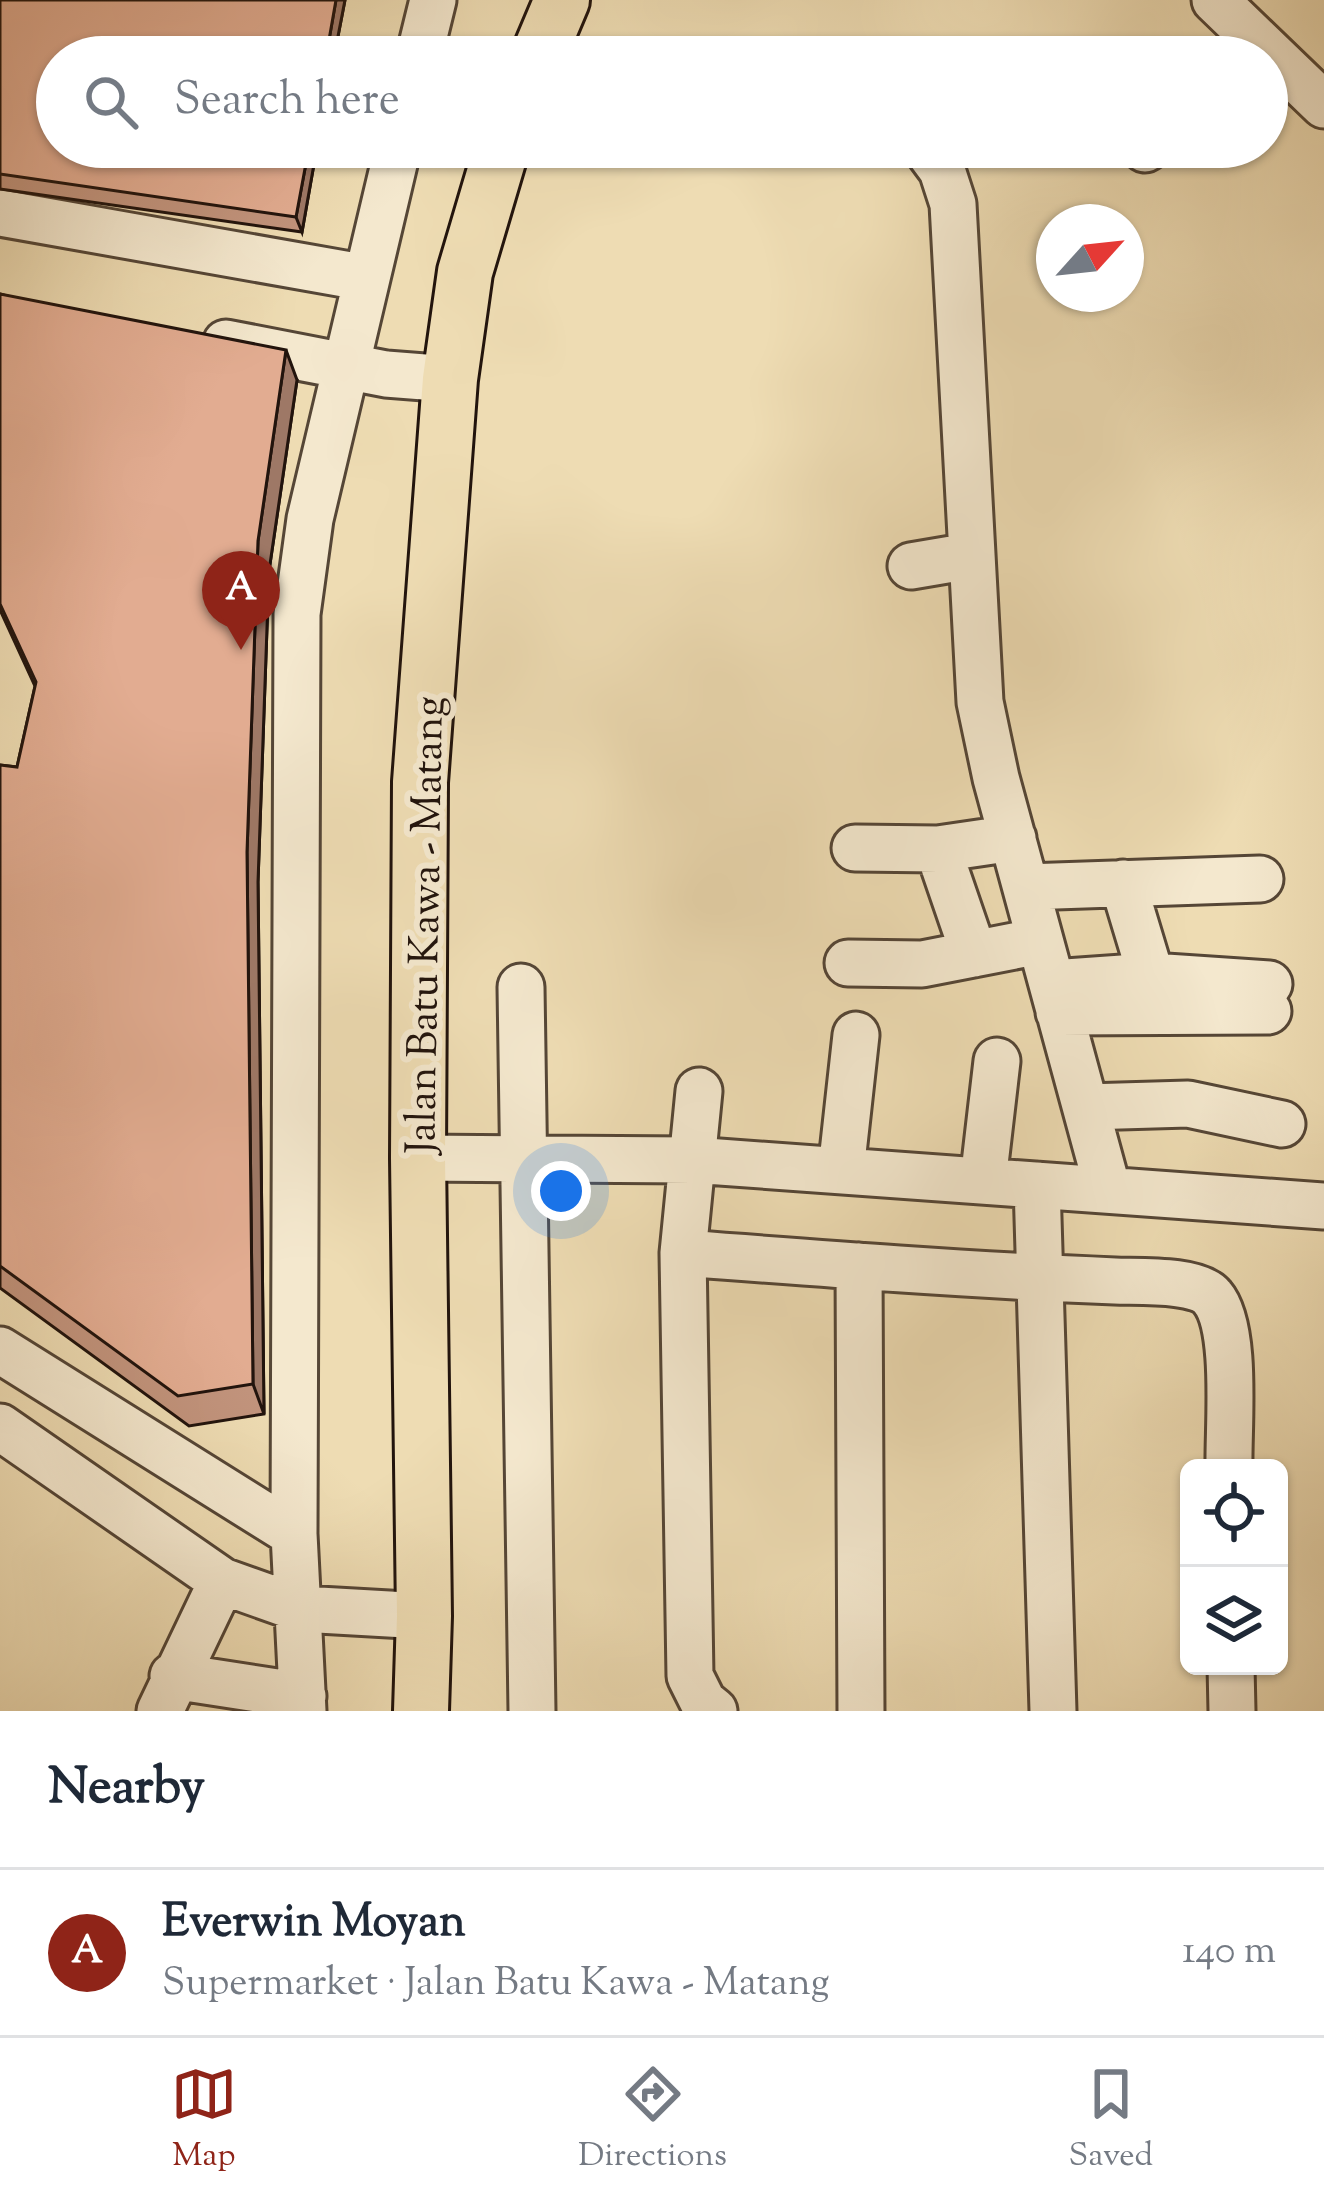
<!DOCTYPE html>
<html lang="en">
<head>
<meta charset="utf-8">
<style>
	:root { --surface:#fff; --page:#f6f6f7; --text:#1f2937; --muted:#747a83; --line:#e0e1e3; --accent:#8f2418 }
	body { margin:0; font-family:"Sorts Mill Goudy",serif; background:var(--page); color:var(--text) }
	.controls { position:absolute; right:36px; bottom:36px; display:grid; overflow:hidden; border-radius:18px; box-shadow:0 3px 9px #0004 }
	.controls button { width:108px; height:108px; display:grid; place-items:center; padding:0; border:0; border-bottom:3px solid var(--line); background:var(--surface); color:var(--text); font:60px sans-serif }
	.compass { position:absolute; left:1036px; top:204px; width:108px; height:108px; border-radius:50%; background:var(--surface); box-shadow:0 3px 9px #0004; rotate:63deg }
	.you { position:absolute; left:561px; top:1191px; width:42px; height:42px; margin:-30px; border:9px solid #fff; border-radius:50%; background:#1a73e8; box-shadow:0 0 0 18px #1a73e833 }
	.badge { display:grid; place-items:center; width:78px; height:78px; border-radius:50%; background:var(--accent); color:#fff; font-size:39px; font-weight:700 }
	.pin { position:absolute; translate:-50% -99px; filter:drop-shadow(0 3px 6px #0008) }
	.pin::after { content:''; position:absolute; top:63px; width:42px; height:36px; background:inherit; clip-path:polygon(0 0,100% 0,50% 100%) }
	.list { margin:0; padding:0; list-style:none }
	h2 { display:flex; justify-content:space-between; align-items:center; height:156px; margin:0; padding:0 48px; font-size:51px }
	h2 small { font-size:39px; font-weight:400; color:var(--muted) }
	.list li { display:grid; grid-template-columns:78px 1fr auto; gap:36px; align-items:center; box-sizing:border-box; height:168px; padding:0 48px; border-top:3px solid var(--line) }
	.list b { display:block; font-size:45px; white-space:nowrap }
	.list p { margin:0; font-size:39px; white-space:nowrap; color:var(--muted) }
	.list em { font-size:39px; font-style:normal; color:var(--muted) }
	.icon { flex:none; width:66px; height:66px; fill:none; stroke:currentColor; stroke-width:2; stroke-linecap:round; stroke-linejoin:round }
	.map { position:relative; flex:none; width:1324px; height:1711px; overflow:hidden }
	.search { position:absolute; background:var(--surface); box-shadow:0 3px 9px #0004; left:36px; right:36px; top:36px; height:132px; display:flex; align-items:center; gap:30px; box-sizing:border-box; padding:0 42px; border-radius:66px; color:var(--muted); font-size:45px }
	.sheet { height:324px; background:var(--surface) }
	nav { display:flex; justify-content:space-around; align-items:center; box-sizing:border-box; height:168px; border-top:3px solid var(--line); background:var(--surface); font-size:33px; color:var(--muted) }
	nav a { display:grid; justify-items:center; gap:6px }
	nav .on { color:var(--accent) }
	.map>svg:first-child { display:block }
</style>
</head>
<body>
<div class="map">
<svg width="1324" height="1711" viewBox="0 0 1324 1711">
	<rect width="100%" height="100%" fill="#eedcb3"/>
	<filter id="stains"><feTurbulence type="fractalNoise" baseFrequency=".00167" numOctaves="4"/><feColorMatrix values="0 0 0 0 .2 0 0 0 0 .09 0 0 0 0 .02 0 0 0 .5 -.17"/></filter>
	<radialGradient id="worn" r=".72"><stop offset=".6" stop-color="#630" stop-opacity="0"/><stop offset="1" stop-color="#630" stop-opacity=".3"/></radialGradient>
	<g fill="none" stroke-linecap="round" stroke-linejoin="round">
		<g stroke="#554636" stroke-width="51">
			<path id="minor" d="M1215,0l109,105
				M419,57l14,-57
				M925,147l17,23 11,34 27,498 16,76 112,412
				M1145,149l3,-2
				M0,213l367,65 31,-131
				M226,343l160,31 64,5
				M911,566l59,-10
				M855,848l83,1 75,-11
				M938,849l36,105
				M1123,883l28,93 118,8
				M1026,887l234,-8
				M848,963l74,1 118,-23
				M1052,983l99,-7
				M521,987l11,724
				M1059,1012l209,-1
				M699,1091l-16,162 7,423 13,26 11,9
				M1086,1107l102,-3 94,20
				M418,1158l274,2 632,46
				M841,1171l15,-136
				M983,1181l14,-120
				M1037,1185l16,526
				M683,1253c144,11 288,22 432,28 23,1 83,-2 97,16 26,30 16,130 17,171
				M859,1266l2,445
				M0,1350l294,184
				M0,1427l222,154 79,28 123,7
				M1231,1666l1,45
				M173,1676l130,20
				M160,1711l62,-130
				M303,1711l-9,-177 3,-920 13,-95 57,-241"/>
		</g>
		<g stroke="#22140d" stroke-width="60">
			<path id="major" d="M538,57l24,-57
				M421,1711l3,-95 -6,-458 2,-376 30,-403 15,-107 37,-125"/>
		</g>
		<use href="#minor" stroke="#f4e8ce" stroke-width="45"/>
		<use href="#major" stroke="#eedcb3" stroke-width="54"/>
	</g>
	<path fill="#c2947d" stroke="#22140d" stroke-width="3" d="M0,0h345l-11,57 -277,90h260l-15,85 -302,-43z
		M0,294l297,86 -28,191 -11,311 6,532 -75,12 -189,-138v-523l17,2 18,-81 -35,-76z"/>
	<path fill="#9e7866" stroke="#22140d" stroke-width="3" d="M336,0h9l-11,57h-8z
		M309,147h8l-15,85 -6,-15z
		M286,350l11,30 -28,191 -11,311 6,532 -11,-30 -6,-532 11,-311z"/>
	<path fill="#e2ac91" stroke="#22140d" stroke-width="3" d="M0,0h336l-10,57h-269v90h252l-13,70 -296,-43z
		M0,294l286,56 -28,191 -11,311 6,532 -75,12 -178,-130v-501l17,2 19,-85 -36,-78z"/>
	<g text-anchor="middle" stroke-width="12" stroke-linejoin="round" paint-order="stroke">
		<g font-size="42" fill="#22140d" stroke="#f4e8ce">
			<text transform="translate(423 925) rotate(-89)" y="15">Jalan Batu Kawa - Matang</text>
		</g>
	</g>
	<rect width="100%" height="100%" filter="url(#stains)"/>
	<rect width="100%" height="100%" fill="url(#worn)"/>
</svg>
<div class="controls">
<button><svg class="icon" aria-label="locate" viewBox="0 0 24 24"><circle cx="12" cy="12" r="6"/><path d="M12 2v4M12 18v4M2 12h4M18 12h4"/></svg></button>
<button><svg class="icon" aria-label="layers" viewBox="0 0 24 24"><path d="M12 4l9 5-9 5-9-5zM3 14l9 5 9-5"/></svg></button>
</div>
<svg class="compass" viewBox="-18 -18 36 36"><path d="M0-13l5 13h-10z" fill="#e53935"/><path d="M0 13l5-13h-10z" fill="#747a83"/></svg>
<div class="you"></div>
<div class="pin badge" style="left:241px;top:650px">A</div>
<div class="search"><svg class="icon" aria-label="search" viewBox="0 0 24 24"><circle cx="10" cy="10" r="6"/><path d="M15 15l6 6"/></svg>Search here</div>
</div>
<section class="sheet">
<h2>Nearby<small></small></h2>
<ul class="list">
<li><span class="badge">A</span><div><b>Everwin Moyan</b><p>Supermarket · Jalan Batu Kawa - Matang</p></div><em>140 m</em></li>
</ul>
</section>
<nav>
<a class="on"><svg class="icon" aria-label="map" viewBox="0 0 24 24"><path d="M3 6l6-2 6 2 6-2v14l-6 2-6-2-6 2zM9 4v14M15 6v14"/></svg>Map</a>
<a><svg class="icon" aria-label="directions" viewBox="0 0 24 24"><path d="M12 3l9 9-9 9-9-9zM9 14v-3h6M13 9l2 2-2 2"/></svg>Directions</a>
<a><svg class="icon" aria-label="saved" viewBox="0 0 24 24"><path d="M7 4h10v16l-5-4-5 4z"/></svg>Saved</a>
</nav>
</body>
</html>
